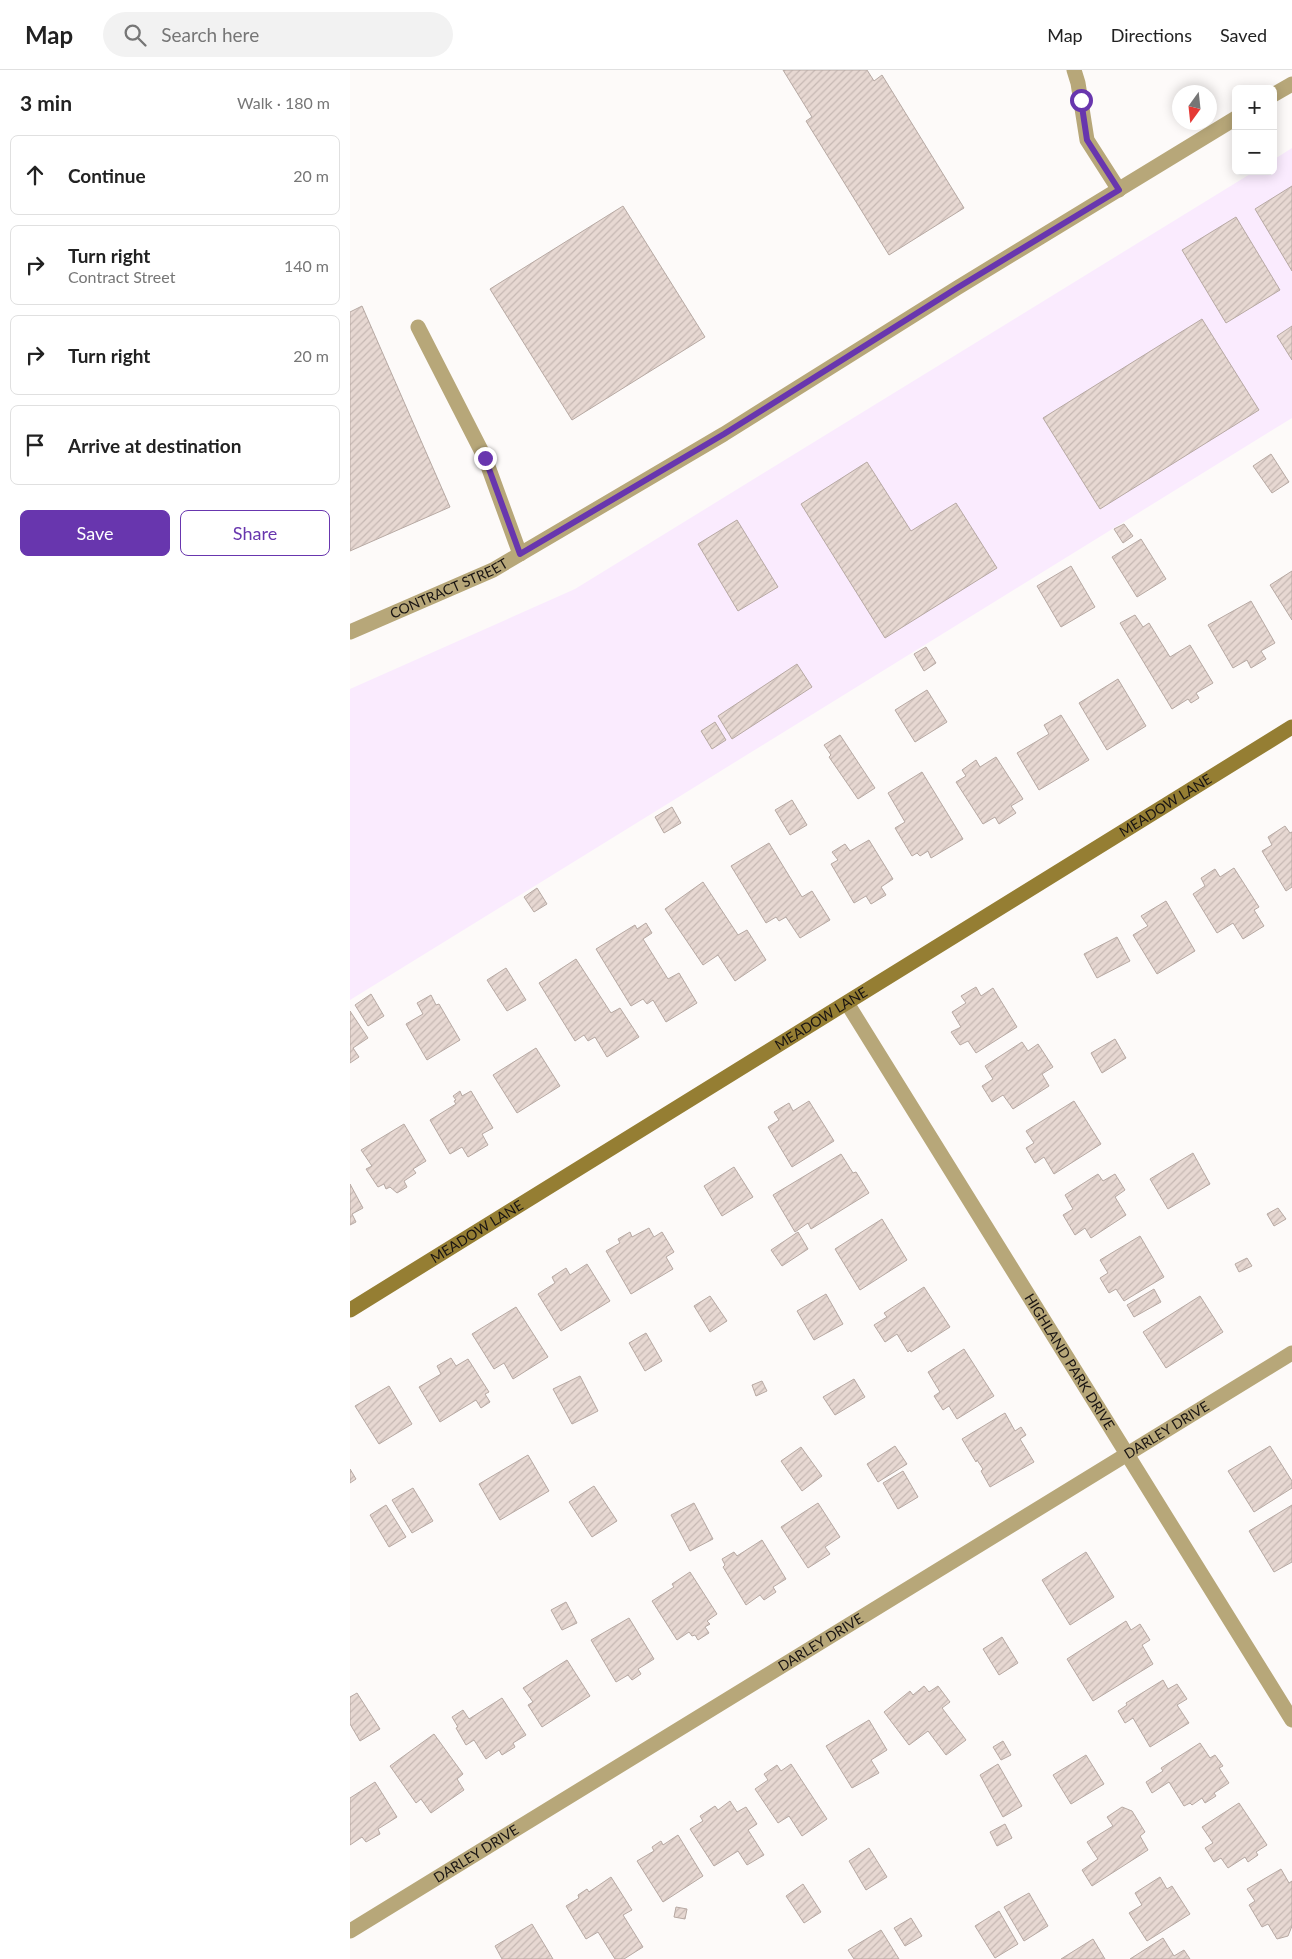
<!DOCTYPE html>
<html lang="en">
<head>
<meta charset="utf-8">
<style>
	:root { --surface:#fff; --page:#f2f2f2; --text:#222; --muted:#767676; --line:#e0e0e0; --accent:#6836ae }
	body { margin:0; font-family:Lato,sans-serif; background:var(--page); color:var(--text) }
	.controls { position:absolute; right:15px; top:15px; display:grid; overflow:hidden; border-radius:8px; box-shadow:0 2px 12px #0003 }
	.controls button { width:45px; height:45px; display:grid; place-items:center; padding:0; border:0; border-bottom:1px solid var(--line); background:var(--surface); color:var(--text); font:25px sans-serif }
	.compass { position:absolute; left:822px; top:15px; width:45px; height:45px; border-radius:50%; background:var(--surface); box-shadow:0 2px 12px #0003; rotate:195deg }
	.stop { position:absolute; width:15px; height:15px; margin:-11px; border:4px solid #6836ae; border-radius:50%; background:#fff }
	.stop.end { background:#6836ae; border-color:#fff; box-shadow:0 1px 5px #0008 }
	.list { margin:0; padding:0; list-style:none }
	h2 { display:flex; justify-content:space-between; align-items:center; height:65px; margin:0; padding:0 20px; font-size:21px }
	h2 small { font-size:16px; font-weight:400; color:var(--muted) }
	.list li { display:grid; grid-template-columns:32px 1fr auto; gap:15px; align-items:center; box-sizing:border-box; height:80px; margin:0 10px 10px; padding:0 10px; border:1px solid var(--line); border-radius:8px }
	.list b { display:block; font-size:19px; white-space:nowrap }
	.list p { margin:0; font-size:16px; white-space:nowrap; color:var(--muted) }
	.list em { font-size:16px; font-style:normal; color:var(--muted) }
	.actions { display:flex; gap:10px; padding:15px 20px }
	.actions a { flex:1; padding:11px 0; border:1px solid var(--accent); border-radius:8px; text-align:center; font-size:18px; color:var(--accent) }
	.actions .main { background:var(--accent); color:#fff }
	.icon { flex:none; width:28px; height:28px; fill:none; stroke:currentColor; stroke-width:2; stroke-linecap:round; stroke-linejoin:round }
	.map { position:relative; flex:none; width:942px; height:1889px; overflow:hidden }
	header { display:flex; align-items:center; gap:30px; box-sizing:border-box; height:70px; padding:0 25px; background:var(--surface); border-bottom:1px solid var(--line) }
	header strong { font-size:24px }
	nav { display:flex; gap:28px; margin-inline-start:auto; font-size:18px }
	.search { width:350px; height:45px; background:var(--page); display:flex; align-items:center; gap:12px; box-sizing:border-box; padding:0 18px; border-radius:28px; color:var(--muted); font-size:19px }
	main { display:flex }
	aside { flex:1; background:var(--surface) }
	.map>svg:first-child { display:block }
</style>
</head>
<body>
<header>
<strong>Map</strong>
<div class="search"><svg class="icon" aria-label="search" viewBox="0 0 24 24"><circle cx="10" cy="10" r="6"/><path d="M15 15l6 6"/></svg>Search here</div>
<nav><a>Map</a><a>Directions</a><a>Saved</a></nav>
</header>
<main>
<aside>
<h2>3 min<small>Walk · 180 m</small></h2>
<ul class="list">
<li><svg class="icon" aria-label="ahead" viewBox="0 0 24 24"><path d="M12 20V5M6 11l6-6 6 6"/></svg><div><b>Continue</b></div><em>20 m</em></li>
<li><svg class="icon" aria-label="right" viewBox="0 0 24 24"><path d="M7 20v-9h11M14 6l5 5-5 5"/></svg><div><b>Turn right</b><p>Contract Street</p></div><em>140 m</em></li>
<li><svg class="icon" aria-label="right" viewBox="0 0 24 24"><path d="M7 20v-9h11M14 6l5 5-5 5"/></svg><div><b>Turn right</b></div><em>20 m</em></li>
<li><svg class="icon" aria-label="arrive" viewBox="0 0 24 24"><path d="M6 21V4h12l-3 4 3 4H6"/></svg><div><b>Arrive at destination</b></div></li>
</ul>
<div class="actions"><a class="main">Save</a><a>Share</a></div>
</aside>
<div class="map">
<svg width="942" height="1889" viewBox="0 0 942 1889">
	<defs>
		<pattern id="building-hatch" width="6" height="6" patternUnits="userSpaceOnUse" patternTransform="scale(1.25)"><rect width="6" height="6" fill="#e7d8d2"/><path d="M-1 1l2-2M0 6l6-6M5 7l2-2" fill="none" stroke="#c6b8b3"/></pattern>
	</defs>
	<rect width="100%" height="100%" fill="#fdfaf9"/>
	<path fill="#faebfe" d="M942,78v270l-942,582v-311l225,-100 680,-418h18v-11z"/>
	<path fill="url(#building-hatch)" stroke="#b7a9a3" d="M433,0h84l7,11 8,-6 82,133 -75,47 -83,-134 6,-4z
		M942,116v85l-37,-62z
		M273,136l82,131 -133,83 -82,-131z
		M886,147l44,73 -54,33 -44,-73z
		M12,236l88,201 -100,44v-239z
		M852,249l57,91 -159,99 -57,-91z
		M942,256v34l-15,-24z
		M921,384l18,28 -17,11 -19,-27z
		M517,392l44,69 45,-28 41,65 -112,70 -84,-134z
		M387,450l41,67 -40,24 -40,-67z
		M774,454l9,12 -10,7 -9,-14z
		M791,469l25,40 -29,18 -25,-40z
		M721,496l24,41 -34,20 -24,-41z
		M942,501v49l-22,-35z
		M901,531l24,42 -14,8 5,8 -15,9 -4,-8 -14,8 -25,-43z
		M785,545l8,12 6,-4 21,34 20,-12 23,38 -17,10 3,5 -8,5 -3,-4 -16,10 -52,-86z
		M576,577l10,16 -12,8 -10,-17z
		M447,594l15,23 -80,52 -14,-23z
		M768,609l28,47 -39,24 -28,-47z
		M577,620l20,32 -32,20 -20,-32z
		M711,645l28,45 -50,30 -22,-37 32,-19 -5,-9z
		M365,652l11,18 -14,9 -11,-18z
		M490,665l35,53 -17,11 -29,-42 2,-2 -7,-10z
		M646,687l27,42 -12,7 5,7 -17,11 -4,-7 -12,7 -27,-42 10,-6 -4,-6 14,-10 4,7z
		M572,702l41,67 -32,19 -3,-7 -8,5 -3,-3 -5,3 -17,-28 10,-6 -17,-29z
		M442,730l15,25 -17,10 -15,-25z
		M322,737l9,16 -17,10 -9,-16z
		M935,756l5,7 2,-1v55l-6,4 -24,-40 10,-6 -4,-8z
		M519,770l24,39 -12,8 5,8 -15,9 -5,-8 -12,7 -23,-39 7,-4 -6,-8 13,-8 5,7z
		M419,773l33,54 10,-6 18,29 -30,18 -14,-21 -7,4 -3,-4 -10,6 -35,-57z
		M884,798l25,39 -5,3 10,16 -21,13 -10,-16 -16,10 -24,-39 12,-8 -4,-8 14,-9 5,8z
		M353,812l35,53 9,-5 19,30 -31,21 -17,-26 -15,10 -38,-56z
		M187,818l10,16 -13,8 -10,-15z
		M816,831l29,50 -38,23 -24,-39 15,-9 -7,-10z
		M296,853l6,10 -9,6 25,40 11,-6 18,30 -31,19 -13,-22 -6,4 -4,-5 -12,7 -35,-57 39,-24 2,4z
		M767,867l13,24 -33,17 -13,-24z
		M226,889l35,54 9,-5 19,29 -32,20 -12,-20 -7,4 -4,-6 -9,6 -36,-58z
		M156,898l20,32 -19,11 -20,-31z
		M626,917l5,9 12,-8 24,39 -41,26 -8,-12 -8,4 -9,-13 10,-5 -9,-15 14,-9 -5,-7z
		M21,924l13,22 -16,10 -13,-21z
		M81,925l5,10 3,-1 21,36 -33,20 -21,-36 17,-10 -6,-11z
		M0,941l18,27 -15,10 6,9 -9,6z
		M765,969l11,19 -24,15 -11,-20z
		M672,972l6,9 10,-7 15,23 -11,7 7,12 -36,23 -10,-14 -11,7 -10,-16 11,-7 -8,-13z
		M186,978l24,38 -43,27 -24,-38z
		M110,1021l2,5 9,-5 22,37 -11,6 6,11 -20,12 -6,-10 -12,7 -20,-34 26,-16 -2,-3 2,-1 -3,-4z
		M459,1031l25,40 -42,26 -24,-40 11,-7 -5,-8 15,-9 4,8z
		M724,1031l27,43 -47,30 -10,-17 -9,6 -9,-15 8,-5 -8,-12z
		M54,1054l22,37 -13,8 3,4 -12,8 3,6 -10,6 -7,-6 -4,2 -2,-5 -6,3 -12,-18 6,-3 -11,-16z
		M843,1083l17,31 -42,25 -18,-30z
		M491,1084l12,19 3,-1 13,21 -58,36 -3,-6 -13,9 -22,-37z
		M384,1097l19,30 -31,19 -18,-30z
		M748,1104l5,7 12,-7 10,16 -10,7 11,18 -35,23 -6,-10 -10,7 -12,-20 10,-6 -8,-14z
		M0,1114l13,24 -11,6 4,8 -6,3z
		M928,1138l8,11 -12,7 -7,-12z
		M532,1149l25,41 -47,30 -25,-41z
		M299,1158l5,9 8,-5 12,20 -8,5 7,12 -42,25 -25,-43 14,-8 -2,-4 12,-7 2,5z
		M448,1162l10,17 -26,17 -11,-16z
		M790,1166l24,41 -40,24 -8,-12 -7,4 -9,-15 8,-5 -8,-13z
		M897,1188l5,8 -13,6 -4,-8z
		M237,1194l23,37 -49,30 -23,-37 17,-11 -3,-6 14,-9 4,7z
		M574,1217l26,40 -39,25 -1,-2 -2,2 -11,-18 -12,8 -11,-17 13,-8 -3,-4z
		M804,1219l7,13 -27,15 -7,-12z
		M476,1224l17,30 -29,16 -17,-29z
		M360,1226l17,25 -17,11 -16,-26z
		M850,1226l23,36 -57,36 -23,-36z
		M166,1237l32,50 -35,22 -9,-16 -10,6 -22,-35z
		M296,1263l16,28 -17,10 -16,-28z
		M614,1279l30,47 -37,23 -8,-13 -6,4 -9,-14 6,-4 -12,-20z
		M101,1288l5,8 12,-7 21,33 -4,2 5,8 -9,6 -5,-8 -36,22 -21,-35 22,-13 -4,-8z
		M230,1306l18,35 -26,13 -19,-35z
		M504,1309l11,18 -30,18 -12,-18z
		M412,1311l5,10 -11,5 -4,-11z
		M39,1316l23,38 -33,20 -24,-38z
		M655,1343l10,18 6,-4 5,8 -6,4 14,23 -44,25 -9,-16 2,-2 -6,-9 -1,2 -14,-23z
		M545,1376l12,18 -29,18 -11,-18z
		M920,1376l22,35v7l-38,24 -26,-41z
		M451,1377l21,29 -20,15 -21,-30z
		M178,1385l21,36 -49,29 -21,-36z
		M0,1399l6,10 -6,4z
		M553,1401l15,26 -20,12 -15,-26z
		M244,1416l23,35 -25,16 -23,-35z
		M63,1418l20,33 -21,12 -20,-33z
		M344,1433l19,36 -23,12 -19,-36z
		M468,1433l22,34 -15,10 5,7 -22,14 -27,-41z
		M36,1435l20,32 -17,10 -19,-32z
		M942,1435v57l-18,10 -25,-41z
		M412,1470l24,39 -13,8 3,5 -12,8 -4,-5 -14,10 -23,-38 2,-2 -3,-6 12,-7 3,4z
		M736,1482l28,45 -44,28 -28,-45z
		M340,1502l27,42 -10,7 3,3 -5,3 4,6 -11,7 -3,-5 -3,1 -3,-4 -12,8 -25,-39 22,-14 -2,-3z
		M216,1532l11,21 -15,7 -11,-20z
		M279,1548l25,41 -16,10 3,5 -9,6 -4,-5 -12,7 -25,-42z
		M776,1551l5,9 9,-6 10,16 -8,5 11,19 -60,37 -26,-42z
		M652,1567l16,26 -19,12 -16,-26z
		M217,1590l23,36 -48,31 -14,-22 5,-3 -10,-14z
		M813,1610l5,9 9,-5 10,15 -10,6 12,18 -39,24 -17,-29 -8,5 -7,-12 9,-6 -1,-2z
		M574,1616l5,6 9,-6 12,16 -8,6 24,32 -20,15 -18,-24 -19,14 -25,-33 26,-21 3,4z
		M7,1623l23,36 -20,12 -10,-17v-27z
		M152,1628l24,37 -13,8 2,4 -13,8 -3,-5 -13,9 -12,-19 -8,5 -10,-17 2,-1 -6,-10 11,-7 6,9z
		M519,1650l18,30 -16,10 8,13 -27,15 -26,-42z
		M84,1664l29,40 -6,5 7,11 -33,23 -10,-14 -5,4 -26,-37z
		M653,1671l8,14 -10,5 -8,-13z
		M850,1673l10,15 5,-3 8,11 -4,2 10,15 -15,10 2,3 -11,7 -3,-5 -10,7 -2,-2 -6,3 -15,-24 -17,11 -6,-11 17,-11 -2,-3z
		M736,1685l18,29 -33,20 -18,-29z
		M441,1694l36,55 -25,17 -13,-20 -11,7 -23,-34 13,-9 -4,-6 13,-9 4,6z
		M648,1694l24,42 -19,11 -23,-42z
		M25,1712l22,35 -19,12 2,5 -14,8 -4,-5 -12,8v-47z
		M380,1731l7,11 9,-5 11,17 -9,6 16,25 -17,10 -9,-14 -24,15 -24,-37 13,-8 -3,-5 15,-10 3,4z
		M889,1733l28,42 -11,7 2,3 -10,7 -3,-5 -17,11 -7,-10 -7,4 -9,-14 8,-5 -11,-16z
		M772,1737l10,4 13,21 -5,4 8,14 -56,36 -10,-16 16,-11 -11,-17 26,-16 -6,-9z
		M655,1754l7,14 -15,8 -7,-14z
		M328,1765l25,41 -40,26 -26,-41 17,-10 -2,-4 9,-6 2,4z
		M519,1778l18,29 -21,13 -17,-29z
		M931,1799l8,14 3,-2v45l-4,10 -11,3 -9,-15 -6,3 -13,-22 6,-4 -8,-12z
		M261,1807l21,33 -9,5 20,32 -19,12h-9l-17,-27 -12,7 -20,-33 13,-8 -1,-3 9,-6 2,3z
		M810,1807l7,12 5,-3 18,28 -43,27 -18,-28 13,-8 -7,-12z
		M453,1814l18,28 -17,11 -18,-27z
		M679,1823l19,33 -24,15 -20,-34z
		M326,1837l11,2 -2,10 -11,-2z
		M649,1841l19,33 -23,14 -20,-32z
		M561,1848l11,18 -17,10 -11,-18z
		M182,1854l21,35h-51l-7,-13z
		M531,1860l18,29h-45l-6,-9z
		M813,1868l11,18 10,-6 6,9h-60z
		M743,1869l12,20h-44z"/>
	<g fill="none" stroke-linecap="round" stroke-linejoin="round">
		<path stroke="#b7a779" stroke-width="15" d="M724,0l4,13 9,57 32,50
			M68,257l67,131 35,96"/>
		<g stroke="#b7a779" stroke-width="15">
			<path d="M923,25l19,-11"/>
			<path id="s1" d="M0,562l143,-62 231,-136 233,-146 279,-170"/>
			<path id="s2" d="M497,933l445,717"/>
			<path id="s3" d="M0,1861l942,-578"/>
		</g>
		<path stroke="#957e33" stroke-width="15" id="s4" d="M0,1240l942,-583"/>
	</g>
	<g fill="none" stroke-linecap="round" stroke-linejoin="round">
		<path stroke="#6836ae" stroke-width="6" d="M135,388l35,96 204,-120 233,-146 162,-98 -32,-50 -6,-40"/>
	</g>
	<g text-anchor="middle" stroke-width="4" stroke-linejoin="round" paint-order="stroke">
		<g font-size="14" fill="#191412" stroke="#fdfaf9">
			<text dy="5" stroke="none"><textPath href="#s1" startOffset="108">CONTRACT STREET</textPath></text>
			<text dy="5" stroke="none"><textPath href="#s4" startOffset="959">MEADOW LANE</textPath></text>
			<text dy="5" stroke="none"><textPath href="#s4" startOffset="554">MEADOW LANE</textPath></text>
			<text dy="5" stroke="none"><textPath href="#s4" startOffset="149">MEADOW LANE</textPath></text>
			<text dy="5" stroke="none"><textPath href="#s2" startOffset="422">HIGHLAND PARK DRIVE</textPath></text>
			<text dy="5" stroke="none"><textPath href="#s3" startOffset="958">DARLEY DRIVE</textPath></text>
			<text dy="5" stroke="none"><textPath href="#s3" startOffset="552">DARLEY DRIVE</textPath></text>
			<text dy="5" stroke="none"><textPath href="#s3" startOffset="148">DARLEY DRIVE</textPath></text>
		</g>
	</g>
</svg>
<div class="controls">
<button>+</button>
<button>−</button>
</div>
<svg class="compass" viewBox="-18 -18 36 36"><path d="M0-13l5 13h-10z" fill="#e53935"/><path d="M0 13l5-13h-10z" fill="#767676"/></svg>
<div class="stop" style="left:731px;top:30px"></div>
<div class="stop end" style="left:135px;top:388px"></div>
</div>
</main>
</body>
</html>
